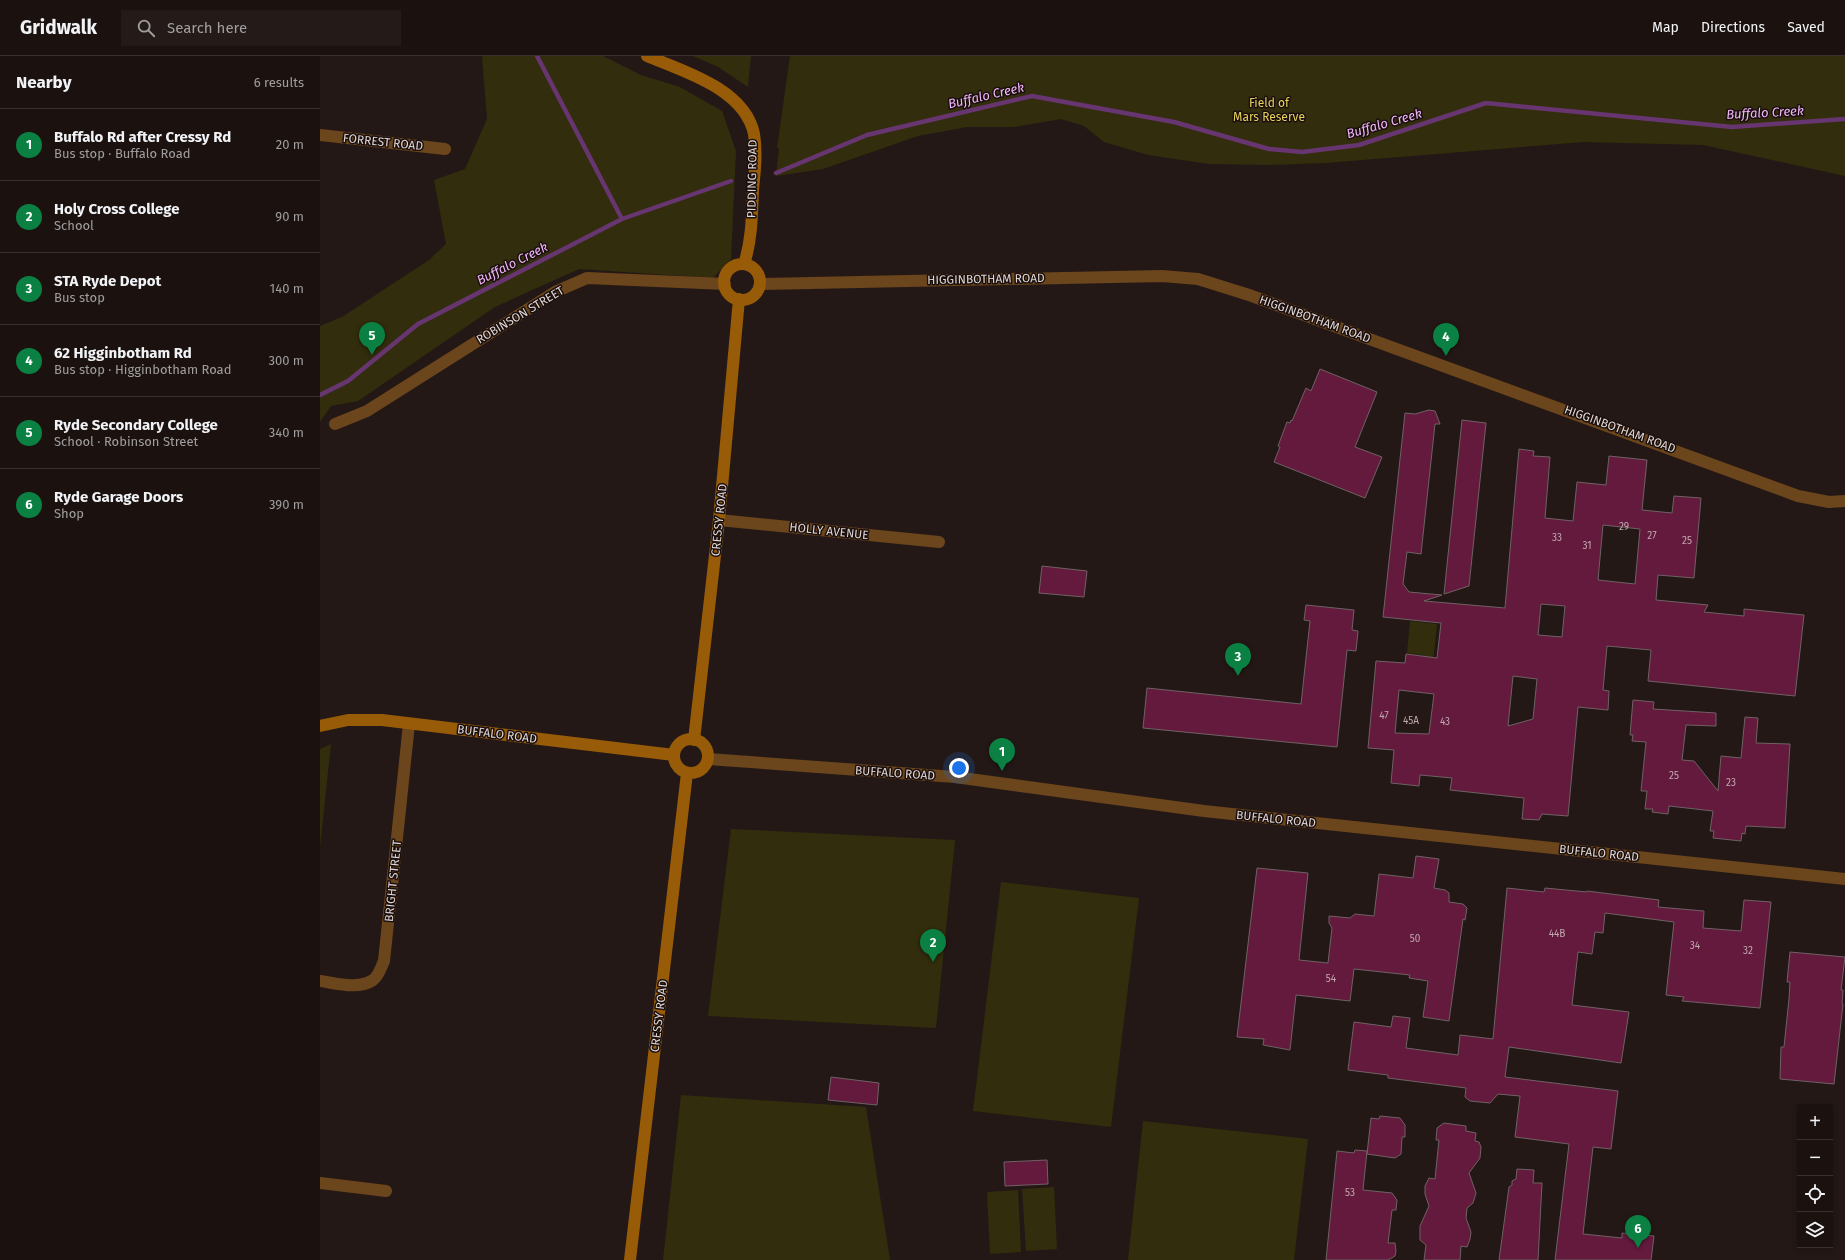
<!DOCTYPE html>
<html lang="en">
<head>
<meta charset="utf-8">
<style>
	:root { --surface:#1b1210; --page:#241b19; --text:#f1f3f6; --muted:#a09e9f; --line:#393230; --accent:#0b8043 }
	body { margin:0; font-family:"Fira Sans",sans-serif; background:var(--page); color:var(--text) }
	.controls { position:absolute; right:12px; bottom:12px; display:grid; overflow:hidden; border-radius:0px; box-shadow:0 2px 6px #0003 }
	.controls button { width:36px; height:36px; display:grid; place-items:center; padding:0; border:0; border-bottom:1px solid var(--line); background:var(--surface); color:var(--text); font:20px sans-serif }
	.you { position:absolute; left:639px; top:712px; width:14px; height:14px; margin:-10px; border:3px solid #fff; border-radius:50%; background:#1a73e8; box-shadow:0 0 0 6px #1a73e833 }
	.badge { display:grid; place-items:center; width:26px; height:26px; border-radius:50%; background:var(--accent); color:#fff; font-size:13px; font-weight:700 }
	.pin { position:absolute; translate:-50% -33px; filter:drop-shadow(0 1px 2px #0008) }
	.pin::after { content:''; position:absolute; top:21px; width:14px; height:12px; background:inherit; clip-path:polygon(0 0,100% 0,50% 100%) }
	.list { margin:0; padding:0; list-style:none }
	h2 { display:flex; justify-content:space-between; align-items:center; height:52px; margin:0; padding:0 16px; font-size:17px }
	h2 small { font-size:13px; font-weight:400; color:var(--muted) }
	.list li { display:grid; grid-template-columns:26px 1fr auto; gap:12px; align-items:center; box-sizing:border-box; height:72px; padding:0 16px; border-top:1px solid var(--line) }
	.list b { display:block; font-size:15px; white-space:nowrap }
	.list p { margin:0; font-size:13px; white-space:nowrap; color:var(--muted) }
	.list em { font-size:13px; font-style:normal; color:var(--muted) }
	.icon { flex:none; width:22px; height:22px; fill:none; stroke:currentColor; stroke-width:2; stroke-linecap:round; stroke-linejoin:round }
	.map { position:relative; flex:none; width:1525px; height:1204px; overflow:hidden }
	header { display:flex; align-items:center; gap:24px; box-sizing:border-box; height:56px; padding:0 20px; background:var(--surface); border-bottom:1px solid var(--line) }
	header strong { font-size:19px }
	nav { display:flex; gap:22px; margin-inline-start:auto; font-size:14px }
	.search { width:280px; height:36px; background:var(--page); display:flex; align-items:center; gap:10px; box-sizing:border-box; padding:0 14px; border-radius:0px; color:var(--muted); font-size:15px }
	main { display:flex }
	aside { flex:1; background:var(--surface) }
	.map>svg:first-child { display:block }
</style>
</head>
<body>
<header>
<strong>Gridwalk</strong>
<div class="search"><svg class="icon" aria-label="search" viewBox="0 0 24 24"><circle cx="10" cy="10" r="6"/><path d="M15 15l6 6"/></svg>Search here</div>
<nav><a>Map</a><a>Directions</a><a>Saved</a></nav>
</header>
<main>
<aside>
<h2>Nearby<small>6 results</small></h2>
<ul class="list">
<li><span class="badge">1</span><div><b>Buffalo Rd after Cressy Rd</b><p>Bus stop · Buffalo Road</p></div><em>20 m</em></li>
<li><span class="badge">2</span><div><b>Holy Cross College</b><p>School</p></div><em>90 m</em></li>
<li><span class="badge">3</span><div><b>STA Ryde Depot</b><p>Bus stop</p></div><em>140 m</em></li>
<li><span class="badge">4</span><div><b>62 Higginbotham Rd</b><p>Bus stop · Higginbotham Road</p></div><em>300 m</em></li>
<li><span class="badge">5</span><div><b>Ryde Secondary College</b><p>School · Robinson Street</p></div><em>340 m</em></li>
<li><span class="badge">6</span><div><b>Ryde Garage Doors</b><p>Shop</p></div><em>390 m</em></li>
</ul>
</aside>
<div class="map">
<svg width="1525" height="1204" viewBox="0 0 1525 1204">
	<rect width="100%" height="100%" fill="#241816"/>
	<path fill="#322d0c" d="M162,0h121l38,19 39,12 42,24 14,40 -5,108 -18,19 -134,-9 -84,38 -137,94 -27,5 -11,16v-96l22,-9 87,-57 17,-16 -12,-64 31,-11 22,-50z
		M373,0h58l-3,31 -30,-20z
		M470,0h1055v120l-142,-31 -120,-3 -258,21 -57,2 -59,-1 -61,-9 -44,-13 -20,-16 -23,-7 -47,8h-47l-49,9 -95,33 -47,7 3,-28h-2z
		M1090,565l27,3 -7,68 -10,-1 3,-36 -16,-2z
		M11,688l-11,103v-98z
		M411,773l224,11 -19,188 -228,-12z
		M681,826l138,16 -28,229 -138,-16z
		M361,1039l185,12 24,153h-227z
		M823,1065l165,18 -14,121h-166z
		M734,1131l3,62 -31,2 -4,-62z
		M698,1134l3,62 -31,2 -3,-62z"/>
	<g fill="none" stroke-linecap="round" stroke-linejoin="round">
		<path stroke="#67356f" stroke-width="4.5" d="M217,0l85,163
			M456,117l91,-38 165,-39 142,26 95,27 33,3 57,-7 127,-42 246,24 113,-8
			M0,339l28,-14 70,-57 204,-105 109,-38"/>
	</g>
	<path fill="#641a3c" stroke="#6f6165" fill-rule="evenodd" d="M1000,313l57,23 -22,55 27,10 -17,41 -91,-36 6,-15 -2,-1 9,-24 3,1 1,-3 1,1 14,-33 5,3z
		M1109,354l6,1 5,13h-5l-14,130 -14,-2 -4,32 6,8 33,3 -18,6 81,7 14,-159 15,2 -1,5 17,1 -5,61 28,3 4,-39 29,3 3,-29 38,4 -5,50 30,3 2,-17 27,2 -7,80 -36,-3 -2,25 52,5 -4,7 40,4v-7l60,6 -9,81 -147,-15 3,-31 -44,-4 -4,44 6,1 -1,19 -30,-3 -10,109 -26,-2 -3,6 -17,-1 2,-21 -74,-8 2,-12 -32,-3 -1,11 -28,-3 3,-33 -26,-2 8,-87 29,2 1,-9 31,4 4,-35 -58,-6 22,-204 10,1zM1283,469l37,4 -5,55 -37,-4zM1221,548l24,2 -3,31 -24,-2zM1193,620l24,3 -4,40 -25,7zM1079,634l35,4 -5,40 -34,-1z
		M1142,364l24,3 -17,163 -25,8z
		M722,510l45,5 -3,26 -45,-4z
		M986,549l48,5 -2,20 6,1 -2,20 -9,-1 -10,97 -194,-19 4,-40 154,16 9,-83 -6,-1z
		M1313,644l21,2 -1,7 63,4v13l-30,-1 -4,35 12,1 24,30 3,-35 20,2 4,-41 13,1 -2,25 34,1 -5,84 -39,-2 -1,8 -3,-1 -1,8 -28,-3 1,-7h-4l3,-20 -44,-5 -1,8 -16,-2 1,-3h-8l2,-18h-6l5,-49 -14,-1 1,-6h-3z
		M1096,800l23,3 -5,29 11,2 4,3v9l14,2 4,4 -2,12 -2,-1 -14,102 -26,-4 5,-36 -19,-3 1,-3 -56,-6 -4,32 -54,-6 -6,55 -27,-5 1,-6 -27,-2 20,-169 51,5 -9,87 29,3 4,-35 -3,-5v-7l21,2 5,-4 19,2 5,-42 34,4z
		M1187,832l37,4 1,-4 42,4v-1l72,9 -1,7 46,4 -1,17 38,3 3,-31 27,2 -11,106 -78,-7 2,-4 -18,-2 8,-73 -69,-9 -2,20 -8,-1 -3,22 -14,-2 -6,53 57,7 -8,51 -112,-16 -4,30 113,14 -7,58 -18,-2 -10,87 39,4v-5l32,3 -3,24h-96l14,-116 -54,-7 5,-41 -22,-2 -8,9 -20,-2 -5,-4 1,-9 -78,-10v-3l-40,-5 6,-48 37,5 2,-11 17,2 -4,30 52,7 2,-20 33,4z
		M1470,896l55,5 -4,33h2l-1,14h1l-9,80 -54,-5 1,-32h3l5,-48 1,-17h-3z
		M511,1021l48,6 -2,22 -49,-5z
		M1060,1060l20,2 5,7v12h-3l-1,17 -6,4 -28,-4 4,-36 8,1z
		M1124,1067l22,3v5l10,2 -1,8 4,1 2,5 -1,11 -11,15 7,20 -3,10 -6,5 -1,10 5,14 -1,7 -3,8 -6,-1 -1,14h-36l2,-15 -6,-5v-14l9,-20 -4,-12v-8l4,-8 6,1 4,-39h-3l1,-12z
		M1035,1094l12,1 -4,39 29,3 5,7 -1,10h-4l-4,33h7l1,8 -1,5 -7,4h-62l11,-109 17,2z
		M727,1104l1,24 -43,2 -1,-24z
		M1197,1113l17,1 -1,13h9l-4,77h-39l10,-73 3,-2v-4l4,-2z"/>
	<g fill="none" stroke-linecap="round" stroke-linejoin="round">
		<path stroke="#6b451b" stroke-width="12" d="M0,79l125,14
			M440,228l402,-8 36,3 51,16 549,201 31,6 16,-1
			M15,368l32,-13 188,-119 32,-14 138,6
			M399,464l220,22
			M388,703l247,18 249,34 641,68
			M0,925c15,2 39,9 53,-1 6,-4 8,-13 11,-19l25,-237
			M0,1127l66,8"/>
		<path stroke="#985b08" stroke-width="12" d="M327,0c36,15 98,33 107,78 3,18 1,37 -1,55 -1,25 -1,51 -9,75
			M404 226a18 18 0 1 1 36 0a18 18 0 1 1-36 0Z
			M0,670l28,-6h34l292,35
			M354 700a17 17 0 1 1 34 0a17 17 0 1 1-34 0Z
			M374,684l25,-220 20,-221
			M310,1204l57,-487"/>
	</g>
	<g text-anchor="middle" stroke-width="3" stroke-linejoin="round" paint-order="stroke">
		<g font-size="10" fill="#c0a8af">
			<text x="1304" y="474">29</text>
			<text x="1332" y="483">27</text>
			<text x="1237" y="485">33</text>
			<text x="1367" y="488">25</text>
			<text x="1267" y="493">31</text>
			<text x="1064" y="663">47</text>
			<text x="1091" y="668">45A</text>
			<text x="1125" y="669">43</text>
			<text x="1354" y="723">25</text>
			<text x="1411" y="730">23</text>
			<text x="1237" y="881">44B</text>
			<text x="1095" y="886">50</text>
			<text x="1375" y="893">34</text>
			<text x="1428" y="898">32</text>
			<text x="1011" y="926">54</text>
			<text x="1030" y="1140">53</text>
		</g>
		<g font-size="12" fill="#e5d15a" stroke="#1a0f0d">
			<text x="949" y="51">Field of<tspan x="949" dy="14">Mars Reserve</tspan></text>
		</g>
		<g font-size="12" fill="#dfd7d5" stroke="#1a0f0d">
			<text transform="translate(63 86) rotate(6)" y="4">FORREST ROAD</text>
			<text transform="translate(432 123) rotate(-89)" y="4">PIDDING ROAD</text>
			<text transform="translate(666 223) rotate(-1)" y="4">HIGGINBOTHAM ROAD</text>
			<text transform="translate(200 259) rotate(-31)" y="4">ROBINSON STREET</text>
			<text transform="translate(995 263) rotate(20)" y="4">HIGGINBOTHAM ROAD</text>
			<text transform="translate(1300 373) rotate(20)" y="4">HIGGINBOTHAM ROAD</text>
			<text transform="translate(399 464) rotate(-84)" y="4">CRESSY ROAD</text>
			<text transform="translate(509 475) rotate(6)" y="4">HOLLY AVENUE</text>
			<text transform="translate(177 678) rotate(7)" y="4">BUFFALO ROAD</text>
			<text transform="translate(575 717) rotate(4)" y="4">BUFFALO ROAD</text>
			<text transform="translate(956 763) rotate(6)" y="4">BUFFALO ROAD</text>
			<text transform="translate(1279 797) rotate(6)" y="4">BUFFALO ROAD</text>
			<text transform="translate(73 825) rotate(-84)" y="4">BRIGHT STREET</text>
			<text transform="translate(339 960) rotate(-83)" y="4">CRESSY ROAD</text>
		</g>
		<g font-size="13" font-style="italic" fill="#f0b5f9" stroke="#1a0f0d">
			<text transform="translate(666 39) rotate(-13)" y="5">Buffalo Creek</text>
			<text transform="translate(1445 56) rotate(-3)" y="5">Buffalo Creek</text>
			<text transform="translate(1064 67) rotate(-16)" y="5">Buffalo Creek</text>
			<text transform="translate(192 207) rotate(-27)" y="5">Buffalo Creek</text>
		</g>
	</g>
</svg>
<div class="controls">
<button>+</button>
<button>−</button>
<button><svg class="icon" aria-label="locate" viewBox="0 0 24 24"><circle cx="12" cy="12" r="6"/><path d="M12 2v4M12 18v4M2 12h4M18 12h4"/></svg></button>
<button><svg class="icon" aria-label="layers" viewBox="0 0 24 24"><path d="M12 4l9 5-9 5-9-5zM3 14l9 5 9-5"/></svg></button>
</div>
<div class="you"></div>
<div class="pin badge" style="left:682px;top:715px">1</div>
<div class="pin badge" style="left:613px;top:906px">2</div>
<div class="pin badge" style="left:918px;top:620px">3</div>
<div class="pin badge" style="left:1126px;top:300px">4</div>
<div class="pin badge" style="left:52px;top:299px">5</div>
<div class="pin badge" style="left:1318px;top:1192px">6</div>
</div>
</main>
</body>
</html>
